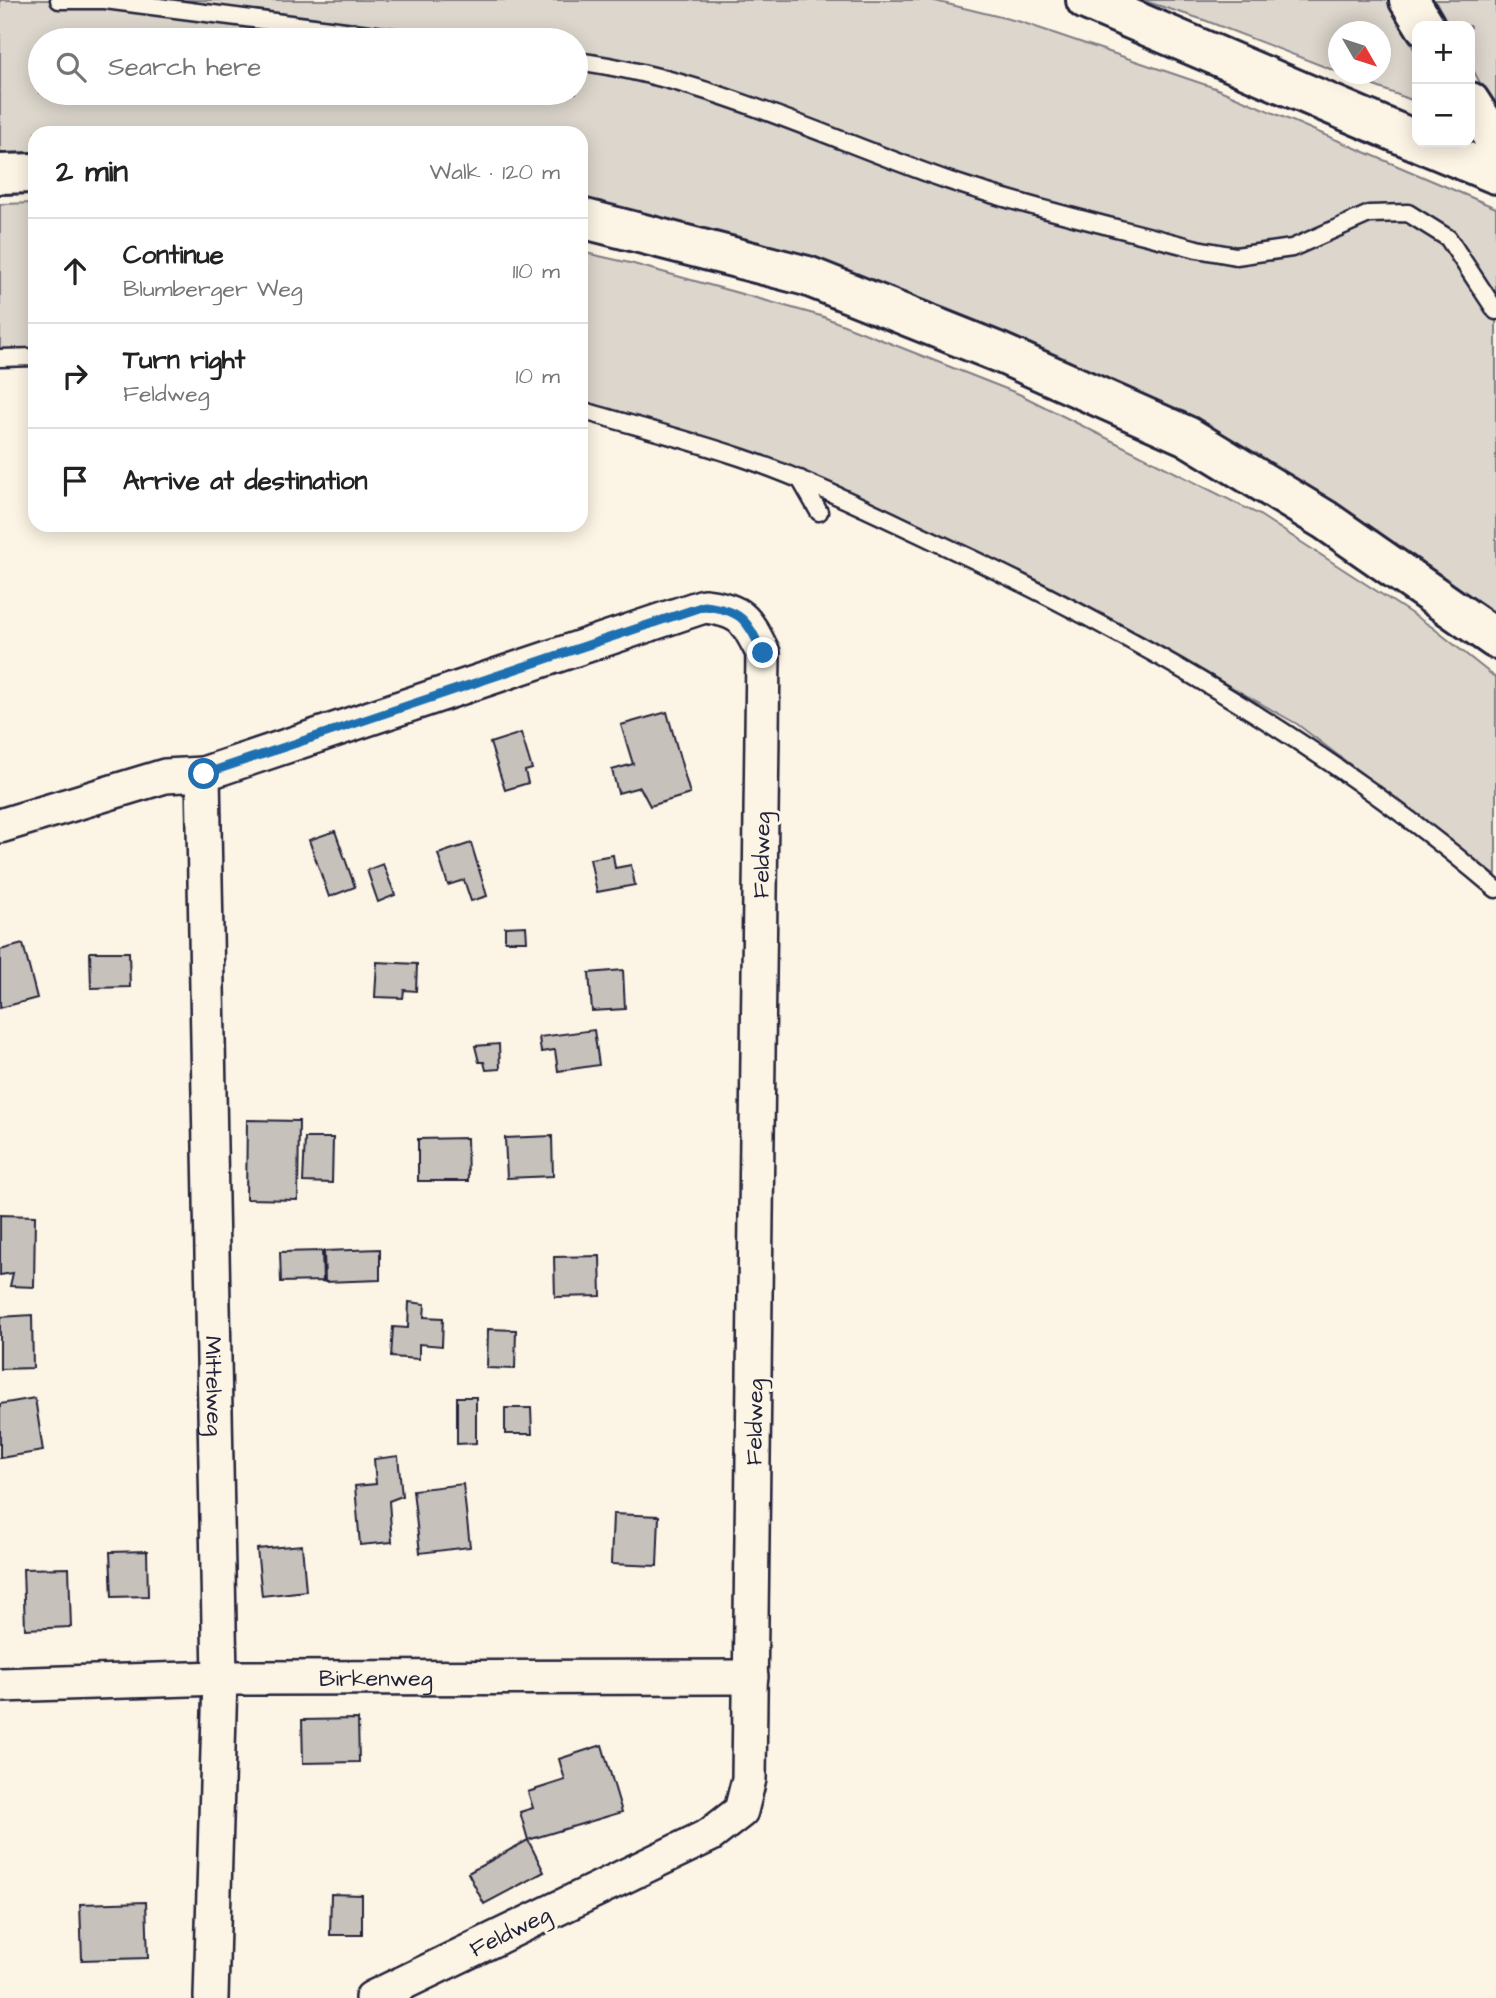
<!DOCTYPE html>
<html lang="en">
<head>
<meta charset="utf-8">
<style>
	:root { --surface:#fff; --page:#f6f6f6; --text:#222; --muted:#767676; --line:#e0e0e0 }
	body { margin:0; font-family:"Architects Daughter",sans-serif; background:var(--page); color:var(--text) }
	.controls { position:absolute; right:21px; top:21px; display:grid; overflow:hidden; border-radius:14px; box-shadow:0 4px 18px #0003 }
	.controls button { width:63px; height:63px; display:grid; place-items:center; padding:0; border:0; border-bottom:2px solid var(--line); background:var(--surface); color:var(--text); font:35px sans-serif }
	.compass { position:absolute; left:1328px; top:21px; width:63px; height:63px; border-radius:50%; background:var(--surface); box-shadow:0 4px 18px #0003; rotate:129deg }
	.stop { position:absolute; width:21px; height:21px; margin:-16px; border:5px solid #1f6fb2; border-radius:50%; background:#fff }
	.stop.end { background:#1f6fb2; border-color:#fff; box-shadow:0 2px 7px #0008 }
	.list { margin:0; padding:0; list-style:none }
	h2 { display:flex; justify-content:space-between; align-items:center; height:91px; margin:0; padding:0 28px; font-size:30px }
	h2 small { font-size:23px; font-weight:400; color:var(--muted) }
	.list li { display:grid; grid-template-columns:46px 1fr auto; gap:21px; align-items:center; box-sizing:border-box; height:105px; padding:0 28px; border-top:2px solid var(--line) }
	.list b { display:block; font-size:26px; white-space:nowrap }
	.list p { margin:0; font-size:23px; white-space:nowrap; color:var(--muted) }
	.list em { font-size:23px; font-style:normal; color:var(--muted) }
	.icon { flex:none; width:38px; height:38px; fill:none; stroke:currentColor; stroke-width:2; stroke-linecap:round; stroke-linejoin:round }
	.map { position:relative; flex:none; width:1496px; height:1998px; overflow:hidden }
	.search { position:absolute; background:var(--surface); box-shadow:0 4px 18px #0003; left:28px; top:28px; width:560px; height:77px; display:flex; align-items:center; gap:18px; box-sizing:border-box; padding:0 24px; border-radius:38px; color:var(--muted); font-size:26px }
	.panel { position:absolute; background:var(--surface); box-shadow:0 4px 18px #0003; left:28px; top:126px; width:560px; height:406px; border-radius:21px }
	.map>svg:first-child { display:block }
</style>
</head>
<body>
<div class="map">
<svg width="1496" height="1998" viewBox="0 0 1496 1998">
	<rect width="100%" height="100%" fill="#fcf5e5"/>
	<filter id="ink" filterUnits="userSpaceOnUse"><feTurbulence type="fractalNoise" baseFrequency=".0143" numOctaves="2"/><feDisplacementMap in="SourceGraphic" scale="14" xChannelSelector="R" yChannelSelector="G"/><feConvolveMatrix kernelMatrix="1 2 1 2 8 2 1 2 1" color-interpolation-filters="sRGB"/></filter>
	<g filter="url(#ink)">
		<path fill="#dcd6cc" stroke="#7f7c84" stroke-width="2" fill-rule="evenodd" d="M0,0h931l90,22 194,66 281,120v407c-190,-143 -408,-260 -634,-337 -91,-31 -188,-52 -281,-77v-68h-546v20l-35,2zM40,40h536v53h-536z
			M1141,0h247l29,55v47l-75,-28h38v-42h-42v40l-134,-52z
			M1435,0h61v113l-26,-49v-38h-21z
			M35,203v146h-35v-145z
			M581,252l49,11 191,53 198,78 239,120 174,113 64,51v198l-199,-152 -169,-95 -322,-157 -225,-70z"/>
		<path fill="#c6c1bb" stroke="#22223b" stroke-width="2" d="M667,712l23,82 -40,12 -10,-19 -22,6 -6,-23 21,-6 -12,-39z
			M521,733l11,36 -7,2 3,12 -23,7 -15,-47z
			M335,831l20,56 -26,10 -20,-57z
			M471,843l16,53 -16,5 -7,-21 -16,5 -10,-31z
			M613,855l2,13 16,-3 4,20 -38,7 -7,-33z
			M383,864l12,31 -17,7 -11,-32z
			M526,926l1,15h-22v-14z
			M23,944l14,54 -37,10v-58z
			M90,952h39l1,35 -39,1z
			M377,962l40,2 -1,27 -12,-1 -1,8 -28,-1z
			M623,970l2,39 -33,2 -3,-38z
			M594,1030l5,35 -41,6 -3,-21 -14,2 -2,-15z
			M499,1044l1,25 -14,1 -2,-8h-5l-4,-16z
			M247,1120l52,1 -1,79 -52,-1z
			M552,1136l1,40 -46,2 -2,-40z
			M305,1138h28l-1,45 -29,-1z
			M467,1138l1,43h-50v-42z
			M0,1215l35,1 -1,71 -24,-1 3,-13 -13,2z
			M380,1249v31l-55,2 -1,-31z
			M322,1251l1,30 -42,1 -1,-30z
			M600,1256l1,40 -46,1 -1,-40z
			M409,1302l16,2 -1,13 19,1 -1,28 -23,-2v15l-28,-2 2,-30 15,1z
			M32,1315l1,53 -33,1v-52z
			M488,1329l28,1 -1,39 -28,-1z
			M457,1397h19v46l-19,1z
			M35,1398l8,53 -43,7v-54z
			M505,1408h26l1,26h-27z
			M398,1456l4,40 -13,5 3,41 -32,3 -5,-59 21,-2 -2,-25z
			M463,1484l7,63 -50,6 -7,-63z
			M613,1514l46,2 -2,50 -46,-2z
			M302,1545l4,46 -44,5 -5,-47z
			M147,1551l1,45 -36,1 -2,-45z
			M69,1568l2,59 -46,2 -2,-60z
			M358,1719l1,43 -56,1 -1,-43z
			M602,1745l20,67 -94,28 -8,-28 13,-4 -5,-16 37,-12 -6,-21z
			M528,1840l16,32 -60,32 -16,-31z
			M331,1894l31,1v40h-32z
			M146,1902l2,56 -66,2 -2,-56z"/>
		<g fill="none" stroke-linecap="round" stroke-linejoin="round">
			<g stroke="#22223b" stroke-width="21">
				<path id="lane" d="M59,0h46l310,40
					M576,61c132,17 250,77 374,120 81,27 165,46 247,68l39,7 56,-8 77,-34 39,-1 40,25 48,73
					M0,358l35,-1
					M581,410c54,16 109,30 162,48 65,22 127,53 189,82 201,93 395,205 564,349
					M800,479l19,33"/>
			</g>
			<g stroke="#22223b" stroke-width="38">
				<g id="street">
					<path id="s1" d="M203,774l17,904 -9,320"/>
					<path d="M0,826l165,-50 38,-2 501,-168c39,4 43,15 59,47l-14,1126 -8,32 -31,24 -338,163"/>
					<path id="s2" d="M0,1685l220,-7 531,-1"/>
				</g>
			</g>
			<g stroke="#22223b" stroke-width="44">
				<path id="highway" d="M1086,0l331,141
					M1409,0l16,26
					M1470,102l26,40
					M1419,142l77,32
					M0,174l35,-1
					M581,218l226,58 193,77 187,83 138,84 171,119"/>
			</g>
			<use href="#lane" stroke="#fcf5e5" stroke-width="16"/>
			<use href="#street" stroke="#fcf5e5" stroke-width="33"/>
			<use href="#highway" stroke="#fcf5e5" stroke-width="38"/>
		</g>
	</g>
	<g fill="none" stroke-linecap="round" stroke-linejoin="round" filter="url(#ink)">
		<path stroke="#1f6fb2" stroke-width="9" d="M204,774l500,-168c39,4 43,15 59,47"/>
	</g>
	<g text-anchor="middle" stroke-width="6" stroke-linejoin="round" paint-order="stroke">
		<g font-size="23" fill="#22223b" stroke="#fcf5e5">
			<text transform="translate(761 855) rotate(-89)" y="8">Feldweg</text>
			<text dy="8" stroke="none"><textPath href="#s1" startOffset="612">Mittelweg</textPath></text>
			<text transform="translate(754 1422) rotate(-89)" y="8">Feldweg</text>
			<text dy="8" stroke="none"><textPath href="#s2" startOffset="376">Birkenweg</textPath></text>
			<text transform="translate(510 1931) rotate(-26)" y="8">Feldweg</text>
		</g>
	</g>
</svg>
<div class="controls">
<button>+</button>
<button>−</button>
</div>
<svg class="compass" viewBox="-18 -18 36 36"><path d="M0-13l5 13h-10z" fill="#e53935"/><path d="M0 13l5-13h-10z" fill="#767676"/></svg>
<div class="stop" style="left:204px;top:774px"></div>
<div class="stop end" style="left:763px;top:653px"></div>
<div class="search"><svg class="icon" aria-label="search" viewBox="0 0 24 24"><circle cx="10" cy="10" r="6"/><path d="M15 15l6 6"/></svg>Search here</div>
<section class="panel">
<h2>2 min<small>Walk · 120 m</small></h2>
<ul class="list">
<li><svg class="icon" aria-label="ahead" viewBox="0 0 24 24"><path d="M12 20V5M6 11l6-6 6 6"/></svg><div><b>Continue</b><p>Blumberger Weg</p></div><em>110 m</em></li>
<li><svg class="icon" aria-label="right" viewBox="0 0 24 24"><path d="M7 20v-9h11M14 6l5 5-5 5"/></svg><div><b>Turn right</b><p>Feldweg</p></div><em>10 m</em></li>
<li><svg class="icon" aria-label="arrive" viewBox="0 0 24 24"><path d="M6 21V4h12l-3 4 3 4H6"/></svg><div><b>Arrive at destination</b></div></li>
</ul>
</section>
</div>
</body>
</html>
